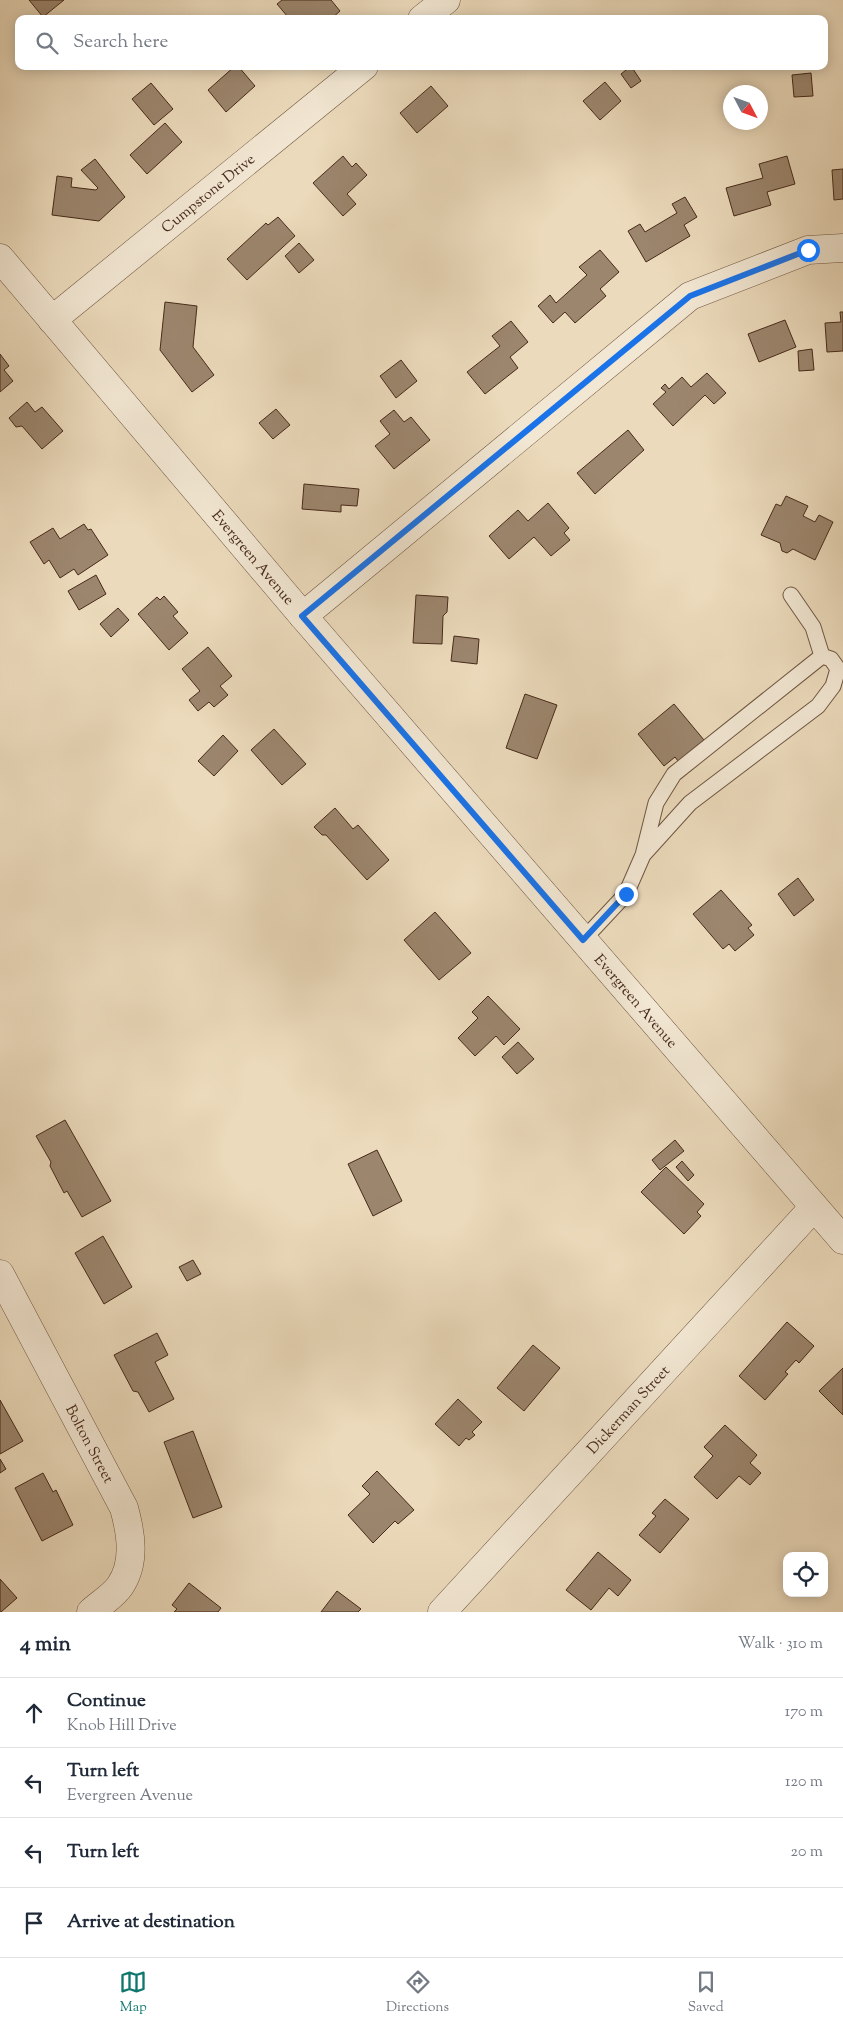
<!DOCTYPE html>
<html lang="en">
<head>
<meta charset="utf-8">
<style>
	:root { --surface:#fff; --page:#f2f2f3; --text:#1f2937; --muted:#747a83; --line:#e0e1e3; --accent:#0f766e }
	body { margin:0; font-family:"Sorts Mill Goudy",serif; background:var(--page); color:var(--text) }
	.controls { position:absolute; right:15px; bottom:15px; display:grid; overflow:hidden; border-radius:10px; box-shadow:0 2px 12px #0003 }
	.controls button { width:45px; height:45px; display:grid; place-items:center; padding:0; border:0; border-bottom:1px solid var(--line); background:var(--surface); color:var(--text); font:25px sans-serif }
	.compass { position:absolute; left:723px; top:85px; width:45px; height:45px; border-radius:50%; background:var(--surface); box-shadow:0 2px 12px #0003; rotate:131deg }
	.stop { position:absolute; width:15px; height:15px; margin:-11px; border:4px solid #1a73e8; border-radius:50%; background:#fff }
	.stop.end { background:#1a73e8; border-color:#fff; box-shadow:0 1px 5px #0008 }
	.list { margin:0; padding:0; list-style:none }
	h2 { display:flex; justify-content:space-between; align-items:center; height:65px; margin:0; padding:0 20px; font-size:21px }
	h2 small { font-size:16px; font-weight:400; color:var(--muted) }
	.list li { display:grid; grid-template-columns:32px 1fr auto; gap:15px; align-items:center; box-sizing:border-box; height:70px; padding:0 20px; border-top:1px solid var(--line) }
	.list b { display:block; font-size:19px; white-space:nowrap }
	.list p { margin:0; font-size:16px; white-space:nowrap; color:var(--muted) }
	.list em { font-size:16px; font-style:normal; color:var(--muted) }
	.icon { flex:none; width:28px; height:28px; fill:none; stroke:currentColor; stroke-width:2; stroke-linecap:round; stroke-linejoin:round }
	.map { position:relative; flex:none; width:843px; height:1612px; overflow:hidden }
	.search { position:absolute; background:var(--surface); box-shadow:0 2px 12px #0003; left:15px; right:15px; top:15px; height:55px; display:flex; align-items:center; gap:12px; box-sizing:border-box; padding:0 18px; border-radius:10px; color:var(--muted); font-size:19px }
	.sheet { height:345px; background:var(--surface) }
	nav { display:flex; justify-content:space-around; align-items:center; box-sizing:border-box; height:70px; border-top:1px solid var(--line); background:var(--surface); font-size:14px; color:var(--muted) }
	nav a { display:grid; justify-items:center; gap:2px }
	nav .on { color:var(--accent) }
	.map>svg:first-child { display:block }
</style>
</head>
<body>
<div class="map">
<svg width="843" height="1612" viewBox="0 0 843 1612">
	<rect width="100%" height="100%" fill="#ebdabb"/>
	<filter id="stains"><feTurbulence type="fractalNoise" baseFrequency=".004" numOctaves="4"/><feColorMatrix values="0 0 0 0 .2 0 0 0 0 .09 0 0 0 0 .02 0 0 0 .5 -.17"/></filter>
	<radialGradient id="worn" r=".72"><stop offset=".6" stop-color="#630" stop-opacity="0"/><stop offset="1" stop-color="#630" stop-opacity=".3"/></radialGradient>
	<path fill="#9c866e" stroke="#472a1a" d="M29,0h35l-21,17z
		M282,0h49l9,11 -9,8h-46l3,-2 -11,-13z
		M235,66h3l17,20 -29,26 -18,-22z
		M631,66l10,15 -10,7 -10,-14z
		M811,73l2,23 -19,1 -2,-22z
		M605,82l16,19 -21,19 -17,-19z
		M151,83l22,26 -19,16 -22,-26z
		M431,86l17,20 -31,27 -17,-20z
		M165,123l17,19 -35,32 -17,-19z
		M343,156l9,11 4,-4 11,12 -20,19 9,10 -13,12 -30,-33z
		M787,156l8,28 -28,8 4,13 -37,11 -8,-28 37,-10 -4,-14z
		M95,159l30,38 -26,24 -47,-6 5,-39 15,2 -1,9 25,3 2,-2 -17,-18z
		M843,169v30l-9,1 -2,-30z
		M685,197l12,20 -13,8 6,11 -44,26 -18,-31 12,-7 5,8 32,-19 -5,-9z
		M278,217l17,19 -48,44 -20,-21 39,-36 2,2z
		M299,243l15,17 -15,13 -14,-17z
		M600,250l19,22 -19,17 6,7 -31,27 -10,-11 -12,11 -15,-17 12,-11 6,8 31,-28 -8,-8z
		M165,302l32,4 -4,41 21,28 -22,17 -32,-42z
		M840,312h3v39l-16,1 -2,-29 16,-1z
		M785,320l11,27 -37,15 -11,-28z
		M511,321l17,21 -18,15 8,11 -33,26 -18,-22 33,-26 -8,-10z
		M812,349l2,21 -15,1 -1,-20z
		M0,354l9,12 -5,4 9,11 -13,11z
		M401,360l16,21 -21,17 -16,-22z
		M707,373l19,20 -12,11 -9,-9 -32,31 -20,-22 13,-12 -5,-4 4,-4 4,5 13,-12 9,10z
		M27,402l8,10 7,-5 21,24 -21,18 -20,-23 -6,1 -7,-9z
		M276,409l14,16 -17,14 -14,-16z
		M394,410l10,12 7,-5 19,23 -36,29 -19,-23 15,-12 -10,-13z
		M628,430l16,20 -49,44 -18,-21z
		M304,484l55,5 -2,17 -16,-1v7l-39,-3z
		M786,496l22,10 -5,10 12,6 4,-7 14,7 -18,38 -22,-11 -6,4 -5,-2 -2,-8 -19,-8 15,-31 5,2z
		M548,503l21,25 -5,5 6,7 -19,16 -17,-19 -25,22 -20,-23 29,-26 10,11z
		M84,524l4,6 3,-1 17,26 -30,20 -4,-6 -14,9 -11,-18 -5,4 -14,-22 23,-14 7,11z
		M96,575l10,19 -27,16 -11,-19z
		M416,595l32,2 -1,15 -4,4 -1,28 -29,-1z
		M164,596l14,16 -5,4 15,17 -19,17 -31,-36 19,-17 3,3z
		M118,608l11,12 -18,17 -11,-13z
		M454,636l25,3 -2,25 -26,-3z
		M208,647l24,29 -12,10 8,9 -14,12 -5,-5 -11,9 -9,-11 11,-9 -18,-22z
		M525,694l32,11 -20,54 -31,-11z
		M674,704l30,36 -26,21 -3,-4 -11,9 -26,-32z
		M274,729l32,35 -24,21 -31,-35z
		M223,735l15,16 -24,25 -16,-15z
		M335,808l18,21 5,-4 31,35 -22,20 -41,-45h-4l-8,-8z
		M798,878l16,22 -20,16 -16,-22z
		M721,890l31,35 -4,3 6,7 -19,16 -6,-7 -6,5 -30,-35z
		M435,912l36,41 -32,27 -35,-40z
		M488,996l32,33 -16,16 -8,-9 -21,20 -17,-18 20,-20 -6,-6z
		M518,1042l16,17 -17,15 -15,-17z
		M65,1120l46,81 -29,16 -15,-26 -3,2 -14,-27 1,-4 -15,-26z
		M675,1140l9,11 -24,19 -8,-10z
		M377,1150l25,51 -29,15 -25,-52z
		M682,1161l12,14 -6,6 -12,-14z
		M666,1167l38,37 -7,8 4,4 -17,18 -43,-42z
		M103,1236l29,51 -28,17 -29,-51z
		M193,1260l8,14 -14,7 -8,-14z
		M787,1322l27,24 -15,17 -3,-3 -11,12 3,2 -23,26 -26,-24z
		M157,1333l11,22 -13,7 19,37 -25,13 -11,-20 -5,-1 -19,-36z
		M533,1345l27,23 -36,43 -27,-23z
		M843,1368v47l-24,-24z
		M458,1399l24,23 -10,10 3,3 -6,5 -3,-2 -7,8 -24,-22z
		M0,1400l23,41 -23,13z
		M725,1425l32,30 -7,8 11,10 -11,12 -11,-9 -22,23 -23,-22 19,-21 -9,-9z
		M193,1431l29,76 -29,11 -29,-76z
		M0,1459l6,10 -6,4z
		M377,1471l37,39 -16,14 -3,-3 -22,22 -25,-28 22,-21 -8,-8z
		M43,1473l10,19 3,-2 17,35 -31,16 -27,-53z
		M665,1499l24,20 -29,34 -21,-18 17,-19 -4,-3z
		M598,1552l33,28 -13,16 -9,-8 -18,22 -25,-20z
		M0,1579l17,19 -16,14h-1z
		M189,1583l32,25 -3,4h-44l3,-3 -5,-4z
		M337,1591l24,18 -3,3h-37z"/>
	<g fill="none" stroke-linecap="round" stroke-linejoin="round">
		<g stroke="#705642" stroke-width="17">
			<path id="service" d="M791,595l22,32 9,29
				M583,940l43,-46 17,-39 13,-52 18,-29 148,-118 9,3 7,10 -5,17 -15,20 -128,97 -47,52"/>
		</g>
		<g stroke="#705642" stroke-width="29">
			<g id="minor">
				<path d="M422,19l24,-19"/>
				<path id="s1" d="M0,258l303,358 540,624"/>
				<path id="s2" d="M52,320l312,-254"/>
				<path d="M303,616l387,-320 118,-46 35,-2"/>
				<path id="s3" d="M0,1274l124,234c7,25 12,55 -4,78 -7,10 -20,18 -29,26"/>
				<path id="s4" d="M442,1612l372,-405"/>
			</g>
		</g>
		<use href="#service" stroke="#f2e7d3" stroke-width="15"/>
		<use href="#minor" stroke="#f2e7d3" stroke-width="28"/>
	</g>
	<g fill="none" stroke-linecap="round" stroke-linejoin="round">
		<path stroke="#1a73e8" stroke-width="6" d="M626,894l-43,46 -281,-324 388,-320 118,-46"/>
	</g>
	<g text-anchor="middle" stroke-width="4.5" stroke-linejoin="round" paint-order="stroke">
		<g font-size="15" fill="#472a1a" stroke="#f2e7d3">
			<text dy="5" stroke="none"><textPath href="#s2" startOffset="201">Cumpstone Drive</textPath></text>
			<text dy="5" stroke="none"><textPath href="#s1" startOffset="392">Evergreen Avenue</textPath></text>
			<text dy="5" stroke="none"><textPath href="#s1" startOffset="978">Evergreen Avenue</textPath></text>
			<text dy="5" stroke="none"><textPath href="#s4" startOffset="275">Dickerman Street</textPath></text>
			<text dy="5" stroke="none"><textPath href="#s3" startOffset="192">Bolton Street</textPath></text>
		</g>
	</g>
	<rect width="100%" height="100%" filter="url(#stains)"/>
	<rect width="100%" height="100%" fill="url(#worn)"/>
</svg>
<div class="controls">
<button><svg class="icon" aria-label="locate" viewBox="0 0 24 24"><circle cx="12" cy="12" r="6"/><path d="M12 2v4M12 18v4M2 12h4M18 12h4"/></svg></button>
</div>
<svg class="compass" viewBox="-18 -18 36 36"><path d="M0-13l5 13h-10z" fill="#e53935"/><path d="M0 13l5-13h-10z" fill="#747a83"/></svg>
<div class="stop" style="left:808px;top:250px"></div>
<div class="stop end" style="left:626px;top:894px"></div>
<div class="search"><svg class="icon" aria-label="search" viewBox="0 0 24 24"><circle cx="10" cy="10" r="6"/><path d="M15 15l6 6"/></svg>Search here</div>
</div>
<section class="sheet">
<h2>4 min<small>Walk · 310 m</small></h2>
<ul class="list">
<li><svg class="icon" aria-label="ahead" viewBox="0 0 24 24"><path d="M12 20V5M6 11l6-6 6 6"/></svg><div><b>Continue</b><p>Knob Hill Drive</p></div><em>170 m</em></li>
<li><svg class="icon" aria-label="left" viewBox="0 0 24 24"><path d="M17 20v-9H6M10 6l-5 5 5 5"/></svg><div><b>Turn left</b><p>Evergreen Avenue</p></div><em>120 m</em></li>
<li><svg class="icon" aria-label="left" viewBox="0 0 24 24"><path d="M17 20v-9H6M10 6l-5 5 5 5"/></svg><div><b>Turn left</b></div><em>20 m</em></li>
<li><svg class="icon" aria-label="arrive" viewBox="0 0 24 24"><path d="M6 21V4h12l-3 4 3 4H6"/></svg><div><b>Arrive at destination</b></div></li>
</ul>
</section>
<nav>
<a class="on"><svg class="icon" aria-label="map" viewBox="0 0 24 24"><path d="M3 6l6-2 6 2 6-2v14l-6 2-6-2-6 2zM9 4v14M15 6v14"/></svg>Map</a>
<a><svg class="icon" aria-label="directions" viewBox="0 0 24 24"><path d="M12 3l9 9-9 9-9-9zM9 14v-3h6M13 9l2 2-2 2"/></svg>Directions</a>
<a><svg class="icon" aria-label="saved" viewBox="0 0 24 24"><path d="M7 4h10v16l-5-4-5 4z"/></svg>Saved</a>
</nav>
</body>
</html>
